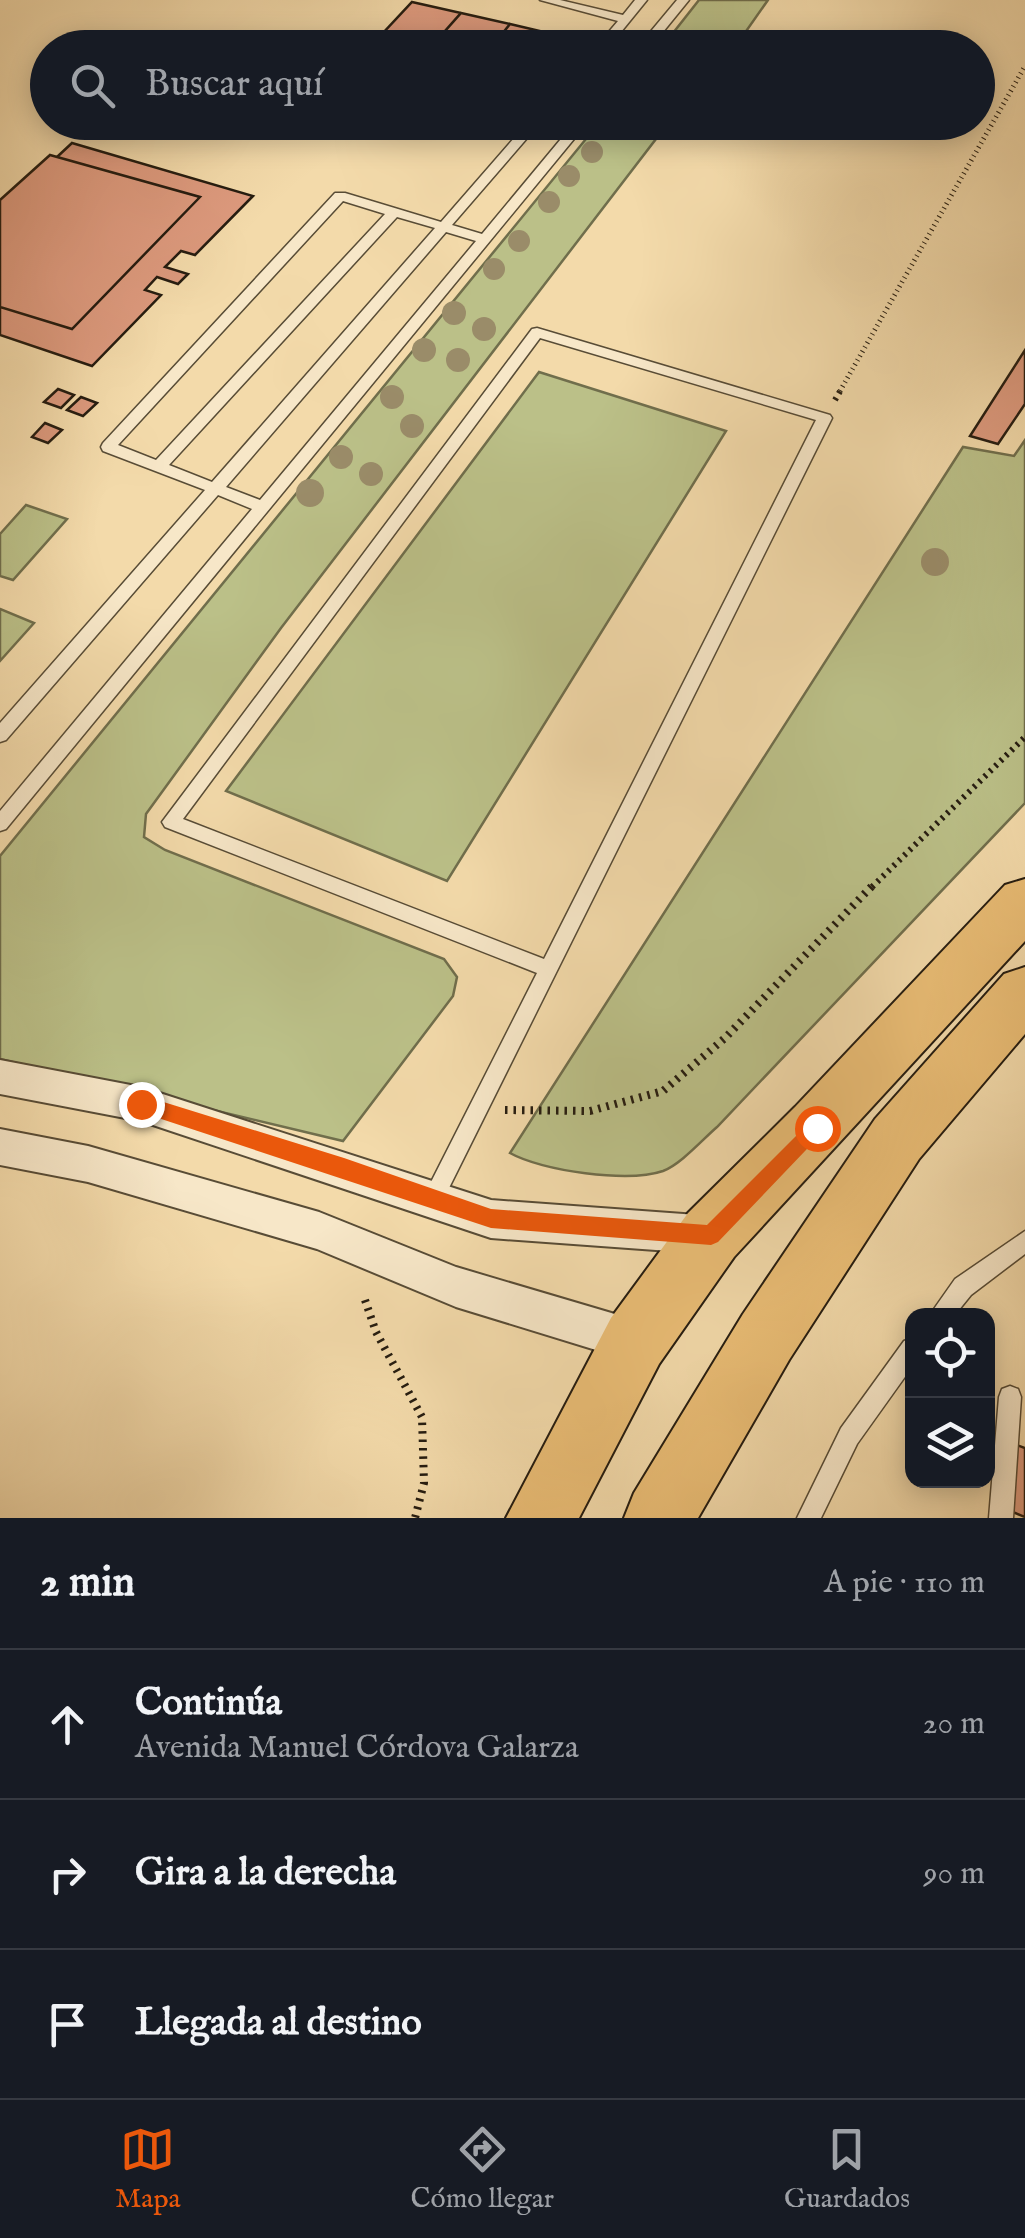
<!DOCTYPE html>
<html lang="es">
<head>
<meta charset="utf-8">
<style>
	:root { --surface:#171b24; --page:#242831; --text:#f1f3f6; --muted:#9ea1a6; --line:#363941; --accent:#ea580c }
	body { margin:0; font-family:"IM FELL English",serif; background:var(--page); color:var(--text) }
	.controls { position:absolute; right:30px; bottom:30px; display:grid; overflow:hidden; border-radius:20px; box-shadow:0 5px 25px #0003 }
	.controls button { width:90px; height:90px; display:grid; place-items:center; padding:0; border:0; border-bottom:2px solid var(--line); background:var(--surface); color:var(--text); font:50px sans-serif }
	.stop { position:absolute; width:30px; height:30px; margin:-22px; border:8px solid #ea580c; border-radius:50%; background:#fff }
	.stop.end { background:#ea580c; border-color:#fff; box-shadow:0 2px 10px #0008 }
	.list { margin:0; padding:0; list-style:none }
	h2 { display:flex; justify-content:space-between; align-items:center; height:130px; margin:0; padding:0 40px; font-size:42px }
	h2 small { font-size:32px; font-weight:400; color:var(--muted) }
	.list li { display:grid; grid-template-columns:65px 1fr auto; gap:30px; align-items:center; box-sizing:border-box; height:150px; padding:0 40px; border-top:2px solid var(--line) }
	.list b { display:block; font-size:38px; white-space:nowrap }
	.list p { margin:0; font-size:32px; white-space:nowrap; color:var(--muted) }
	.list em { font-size:32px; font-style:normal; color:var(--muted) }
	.icon { flex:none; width:55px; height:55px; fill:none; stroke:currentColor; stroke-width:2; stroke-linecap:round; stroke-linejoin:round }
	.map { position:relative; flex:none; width:1025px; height:1518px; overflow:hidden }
	.search { position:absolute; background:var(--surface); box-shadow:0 5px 25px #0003; left:30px; right:30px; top:30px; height:110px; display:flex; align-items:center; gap:25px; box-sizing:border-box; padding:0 35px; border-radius:55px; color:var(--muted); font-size:38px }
	.sheet { height:580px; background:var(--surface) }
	nav { display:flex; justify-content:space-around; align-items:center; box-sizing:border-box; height:140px; border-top:2px solid var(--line); background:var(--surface); font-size:28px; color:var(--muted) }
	nav a { display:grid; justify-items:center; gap:5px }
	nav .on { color:var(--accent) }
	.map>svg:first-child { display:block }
</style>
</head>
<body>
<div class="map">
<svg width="1025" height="1518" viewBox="0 0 1025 1518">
	<rect width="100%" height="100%" fill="#f3daaa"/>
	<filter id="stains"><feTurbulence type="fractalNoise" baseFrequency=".002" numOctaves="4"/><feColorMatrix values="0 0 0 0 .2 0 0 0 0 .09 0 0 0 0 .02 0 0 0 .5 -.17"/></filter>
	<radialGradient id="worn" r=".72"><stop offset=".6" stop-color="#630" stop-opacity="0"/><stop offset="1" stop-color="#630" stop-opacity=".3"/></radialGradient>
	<path fill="#bbc088" stroke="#706e4c" stroke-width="2.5" d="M699,0h69l-33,47h-73z
		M599,123l60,12 -378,493 -135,186 -2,23 21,13 279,109 13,18 -4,19 -110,145 -343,-82v-203z
		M539,372l187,59 -279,450 -221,-90z
		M1025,440v363l-308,324c-15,13 -36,37 -54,44 -35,12 -121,0 -153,-18l453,-706 51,9z
		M26,505l41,14 -54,61 -13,-4v-42z
		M0,609l34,14 -34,38z"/>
	<path fill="#dd9a7e" stroke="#251c10" stroke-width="2.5" d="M412,2l49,11 -31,35h-61z
		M461,13l49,11 -19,24h-61z
		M510,24l51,12 -9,12h-61z
		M72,143l181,53 -58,59 -14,-4 -16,16 23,7 -10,10 -21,-7 -12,13 16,5 -69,71 -92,-31v-28l72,22 128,-132 -143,-40z
		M50,155l150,42 -128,132 -72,-22v-107z
		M1025,350v54l-27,40 -28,-8z
		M58,389l16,6 -13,13 -17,-6z
		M81,397l16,6 -14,13 -16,-6z
		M45,423l17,7 -14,13 -16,-6z
		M1014,1444l11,4v69l-15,-6z"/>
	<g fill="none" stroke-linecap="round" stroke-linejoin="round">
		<g stroke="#584c36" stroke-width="3">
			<path id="service" d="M540,0h20l63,15 12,-15h12l-39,48h-13l23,-27z
				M677,0h12l-39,48h-13z
				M528,122h13l-89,103 30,9 93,-112h13l-582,707 -6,2v-20l252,-302 -34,-14 -212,245 -6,2v-19l205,-233 -102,-39 -2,-4 2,-4 232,-250h10l96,29zM343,201l42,13 -229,246 -38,-15zM397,217l38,11 -223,254 -43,-17zM446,232l30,9 -216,259 -34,-13z
				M537,328l293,87 2,3 -391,786 -7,3 -7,-3 -4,-7 4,-7 110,-217 -372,-146 -3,-5 370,-493zM540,338l276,82 -272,539 -361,-140z
				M1025,1231v23l-54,41 -17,21h-25l26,-37z
				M912,1338v29l-55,77 -36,74h-24l44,-90 63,-87z
				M1010,1386l8,3 3,8 -8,121h-24l10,-121 3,-8z"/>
		</g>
		<g stroke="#584c36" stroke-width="4">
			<path id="minor" d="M0,1060l141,27 350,113 220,16 14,6 6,13 -6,13 -14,6 -220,-16 -350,-117 -141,-27z
				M0,1129l88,17 231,66 137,55 179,53 15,6 6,15 -6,15 -15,6 -179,-55 -139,-58 -229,-67 -88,-17z"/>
		</g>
		<g stroke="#251c10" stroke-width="4">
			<path id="primary" d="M1025,879v62l-291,316 -75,107 -80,154h-73l105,-200 77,-105 107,-106 210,-222z
				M1025,967v67l-106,125 -130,201 -91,158h-74l10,-25 109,-179 132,-195 129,-145z"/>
		</g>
		<path stroke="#251c10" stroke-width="5" stroke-dasharray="1 4" stroke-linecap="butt" d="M840,391l185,-325"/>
		<path stroke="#251c10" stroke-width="6" stroke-dasharray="2.5 5" stroke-linecap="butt" d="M835,400l7,-12
			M872,887l153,-150"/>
		<path stroke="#251c10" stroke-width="8" stroke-dasharray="2.5 6" stroke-linecap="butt" d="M505,1110l85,1 73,-20 62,-53 149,-154
			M365,1300l11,32 46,85 2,66 -9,35"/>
		<use href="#service" fill="#f7e7c8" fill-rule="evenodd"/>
		<use href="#minor" fill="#f7e7c8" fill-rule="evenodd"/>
		<use href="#primary" fill="#eabd75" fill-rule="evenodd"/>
	</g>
	<g fill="#9a8c69">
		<circle cx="592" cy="152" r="11"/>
		<circle cx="569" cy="176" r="11"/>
		<circle cx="549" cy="202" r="11"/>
		<circle cx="519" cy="241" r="11"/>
		<circle cx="494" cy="269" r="11"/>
		<circle cx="454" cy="313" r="12"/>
		<circle cx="484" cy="329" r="12"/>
		<circle cx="424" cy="350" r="12"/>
		<circle cx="458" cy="360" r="12"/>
		<circle cx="392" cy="397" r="12"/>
		<circle cx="412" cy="426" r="12"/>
		<circle cx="341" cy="457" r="12"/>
		<circle cx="371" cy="474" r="12"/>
		<circle cx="310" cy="493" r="14"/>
		<circle cx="935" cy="562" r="14"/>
	</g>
	<path fill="#ea580c" d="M141,1095l203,63 147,51 216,16 104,-104 6,-2 10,9 -109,114 -7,3 -220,-17 -357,-118 -2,-6z"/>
	<rect width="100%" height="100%" filter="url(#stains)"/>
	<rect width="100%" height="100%" fill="url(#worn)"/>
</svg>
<div class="controls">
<button><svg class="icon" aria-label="locate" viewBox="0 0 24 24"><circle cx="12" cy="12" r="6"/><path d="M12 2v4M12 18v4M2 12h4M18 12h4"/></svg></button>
<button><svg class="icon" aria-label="layers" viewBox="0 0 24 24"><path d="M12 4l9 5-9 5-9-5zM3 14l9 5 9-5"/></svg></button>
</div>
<div class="stop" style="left:817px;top:1128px"></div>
<div class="stop end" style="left:141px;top:1104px"></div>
<div class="search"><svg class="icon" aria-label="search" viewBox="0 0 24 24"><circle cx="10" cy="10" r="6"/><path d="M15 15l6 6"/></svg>Buscar aquí</div>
</div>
<section class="sheet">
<h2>2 min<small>A pie · 110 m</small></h2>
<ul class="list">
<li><svg class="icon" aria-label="ahead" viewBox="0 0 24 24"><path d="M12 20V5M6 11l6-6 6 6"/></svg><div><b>Continúa</b><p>Avenida Manuel Córdova Galarza</p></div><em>20 m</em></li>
<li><svg class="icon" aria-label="right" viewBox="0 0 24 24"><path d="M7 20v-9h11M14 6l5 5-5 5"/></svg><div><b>Gira a la derecha</b></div><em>90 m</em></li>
<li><svg class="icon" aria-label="arrive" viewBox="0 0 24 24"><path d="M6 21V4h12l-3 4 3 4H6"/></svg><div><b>Llegada al destino</b></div></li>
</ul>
</section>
<nav>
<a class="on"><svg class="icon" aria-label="map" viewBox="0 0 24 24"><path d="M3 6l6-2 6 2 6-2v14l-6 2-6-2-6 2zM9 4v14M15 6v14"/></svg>Mapa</a>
<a><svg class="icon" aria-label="directions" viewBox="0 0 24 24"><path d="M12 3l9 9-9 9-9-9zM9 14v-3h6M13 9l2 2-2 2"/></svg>Cómo llegar</a>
<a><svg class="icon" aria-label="saved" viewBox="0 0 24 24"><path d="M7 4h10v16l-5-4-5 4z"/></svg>Guardados</a>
</nav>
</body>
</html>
